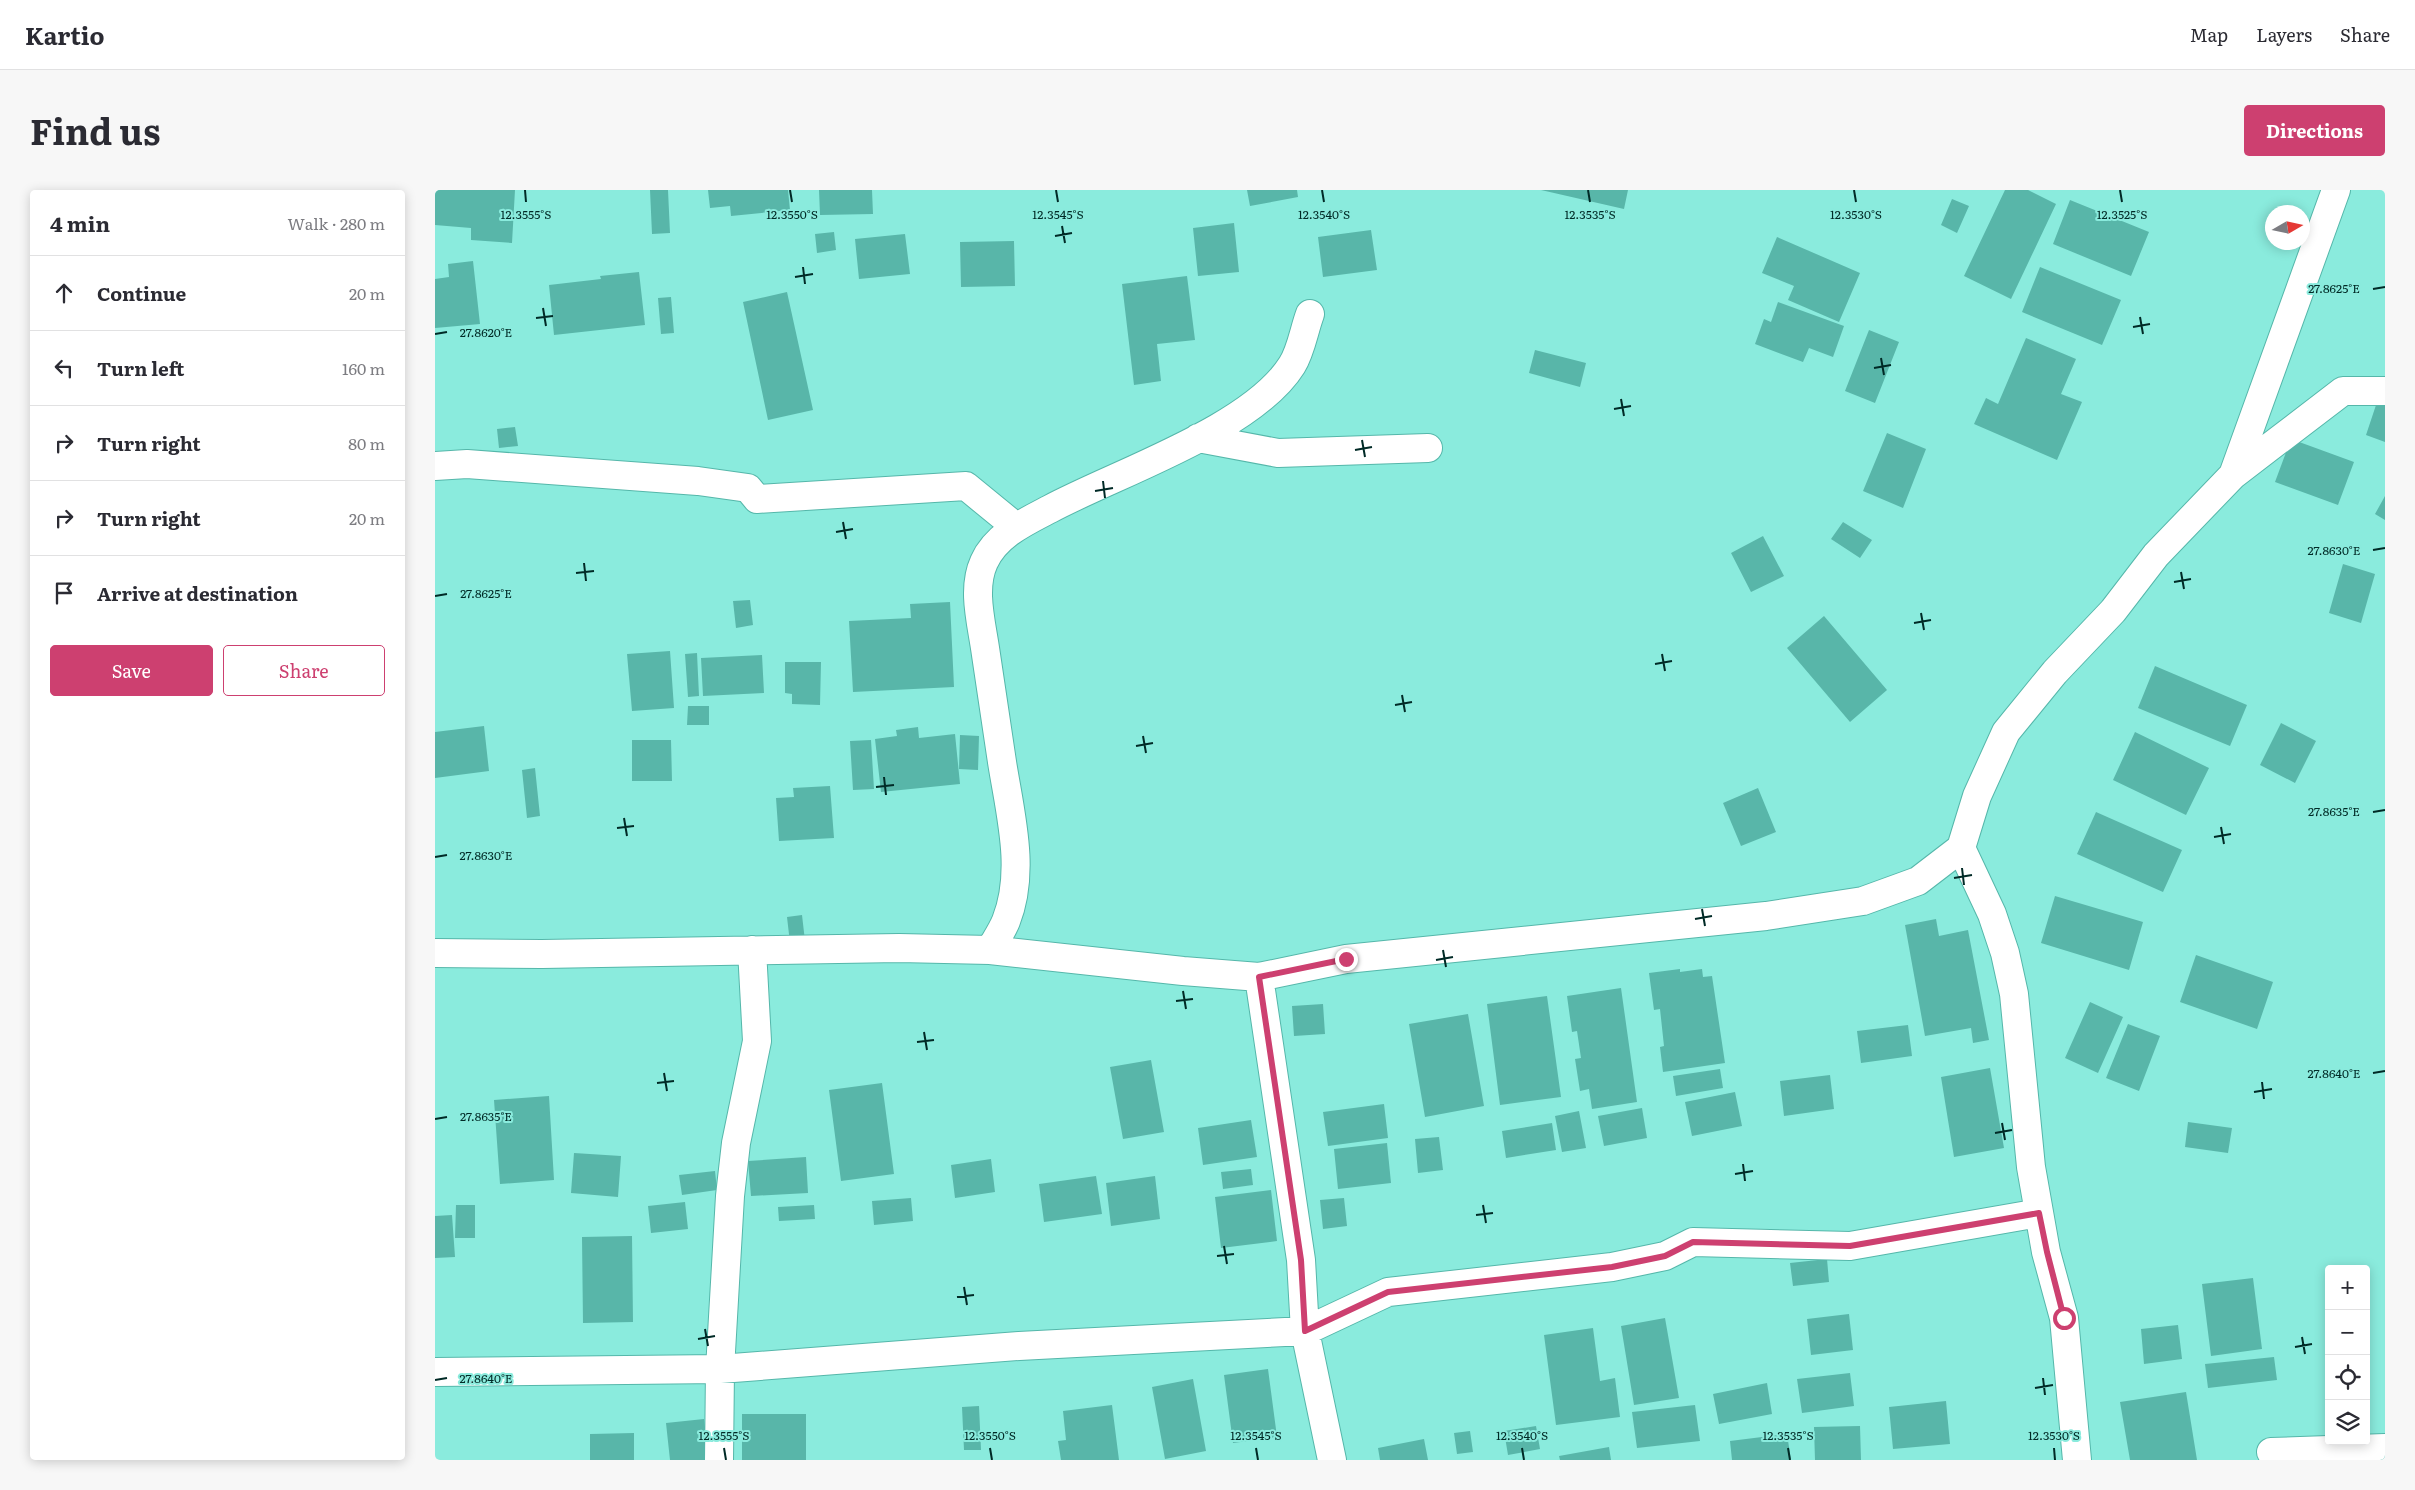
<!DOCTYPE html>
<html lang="en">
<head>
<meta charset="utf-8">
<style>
	:root { --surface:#fff; --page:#f7f7f7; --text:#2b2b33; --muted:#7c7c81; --line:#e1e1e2; --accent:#cd4070 }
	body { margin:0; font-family:Literata,serif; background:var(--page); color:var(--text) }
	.controls { position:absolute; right:15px; bottom:15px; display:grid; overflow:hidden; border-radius:5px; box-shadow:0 2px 12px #0003 }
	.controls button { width:45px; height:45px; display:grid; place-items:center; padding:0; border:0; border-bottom:1px solid var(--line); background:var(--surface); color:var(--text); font:25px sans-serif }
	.compass { position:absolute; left:1830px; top:15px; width:45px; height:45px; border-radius:50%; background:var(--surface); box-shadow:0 2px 12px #0003; rotate:81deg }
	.stop { position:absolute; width:15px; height:15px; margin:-11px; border:4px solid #cd4070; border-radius:50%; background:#fff }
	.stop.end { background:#cd4070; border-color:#fff; box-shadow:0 1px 5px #0008 }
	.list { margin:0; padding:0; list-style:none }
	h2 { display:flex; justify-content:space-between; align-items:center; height:65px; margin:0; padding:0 20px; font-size:21px }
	h2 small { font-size:16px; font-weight:400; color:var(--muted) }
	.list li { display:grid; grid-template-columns:32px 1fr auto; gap:15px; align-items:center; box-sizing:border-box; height:75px; padding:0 20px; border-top:1px solid var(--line) }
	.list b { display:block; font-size:19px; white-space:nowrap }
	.list em { font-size:16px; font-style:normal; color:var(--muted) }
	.actions { display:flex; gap:10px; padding:15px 20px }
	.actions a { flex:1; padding:11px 0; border:1px solid var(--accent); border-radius:5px; text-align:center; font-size:18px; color:var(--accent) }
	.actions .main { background:var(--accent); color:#fff }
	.icon { flex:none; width:28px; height:28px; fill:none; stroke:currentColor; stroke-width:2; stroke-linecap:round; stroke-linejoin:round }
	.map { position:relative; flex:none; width:1950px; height:1270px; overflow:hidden; border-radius:5px }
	header { display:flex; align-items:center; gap:30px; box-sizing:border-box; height:70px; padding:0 25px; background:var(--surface); border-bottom:1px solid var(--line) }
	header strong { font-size:24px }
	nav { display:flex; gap:28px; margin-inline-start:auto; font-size:18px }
	.intro { display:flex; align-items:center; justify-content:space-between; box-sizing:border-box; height:120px; padding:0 30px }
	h1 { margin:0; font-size:35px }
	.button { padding:12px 22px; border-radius:5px; background:var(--accent); color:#fff; font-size:18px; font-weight:700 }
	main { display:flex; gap:30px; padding:0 30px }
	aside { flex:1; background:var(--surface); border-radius:5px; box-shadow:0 2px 12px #0003 }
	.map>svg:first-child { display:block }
</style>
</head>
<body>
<header>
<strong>Kartio</strong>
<nav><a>Map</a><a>Layers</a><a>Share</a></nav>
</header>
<div class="intro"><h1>Find us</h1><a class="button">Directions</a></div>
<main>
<aside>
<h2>4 min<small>Walk · 280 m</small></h2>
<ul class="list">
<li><svg class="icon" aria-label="ahead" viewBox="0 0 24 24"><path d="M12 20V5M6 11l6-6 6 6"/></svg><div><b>Continue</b></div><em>20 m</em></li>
<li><svg class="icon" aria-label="left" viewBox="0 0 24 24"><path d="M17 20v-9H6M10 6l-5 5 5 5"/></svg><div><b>Turn left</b></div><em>160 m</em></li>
<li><svg class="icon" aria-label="right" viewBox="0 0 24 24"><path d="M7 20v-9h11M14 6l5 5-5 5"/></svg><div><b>Turn right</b></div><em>80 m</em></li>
<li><svg class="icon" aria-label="right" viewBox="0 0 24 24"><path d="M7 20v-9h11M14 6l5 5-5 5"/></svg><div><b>Turn right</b></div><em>20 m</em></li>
<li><svg class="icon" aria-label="arrive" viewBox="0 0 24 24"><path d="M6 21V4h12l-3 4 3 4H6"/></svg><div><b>Arrive at destination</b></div></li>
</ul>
<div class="actions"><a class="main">Save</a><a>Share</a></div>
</aside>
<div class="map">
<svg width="1950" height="1270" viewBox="0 0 1950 1270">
	<rect width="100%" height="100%" fill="#8aebdd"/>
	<path fill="#58b6a9" d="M0,0h80l-3,53 -41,-3v-12l-36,-3z
		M215,0h18l2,43 -18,1z
		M273,0h80l2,20 -59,6 -1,-10 -20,2z
		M384,0h53l1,24 -53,1z
		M812,0h50l1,7 -48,9z
		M1106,0h87l-4,19z
		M1570,0h23l28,14 -45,95 -47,-23z
		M1517,9l17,7 -12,27 -16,-8z
		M1635,10l79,32 -18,44 -78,-32z
		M799,33l5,49 -41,4 -5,-48z
		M936,40l6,40 -54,7 -5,-40z
		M399,42l2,18 -19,3 -2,-19z
		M470,44l5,40 -51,5 -4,-40z
		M1342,47l83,36 -21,49 -51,-22 6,-14 -32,-13z
		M579,51l1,45 -54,1 -1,-45z
		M38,71l7,63 -45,4v-49l14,-2 -1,-13z
		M1605,77l81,33 -19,45 -80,-33z
		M204,82l6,53 -91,10 -5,-50 52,-6 -1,-3z
		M752,86l8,64 -38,4 4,37 -27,4 -12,-101z
		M352,102l26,118 -45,10 -25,-118z
		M236,107l3,36 -13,1 -3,-36z
		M1343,112l66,24 -11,31 -24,-9 -6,14 -48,-18 9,-25 7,3z
		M1434,140l30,12 -24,61 -30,-12z
		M1591,148l50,21 -15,35 21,8 -25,58 -83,-36 12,-26 12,6z
		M1100,160l51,13 -6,24 -51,-14z
		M1944,206l6,2v44l-19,-7z
		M80,237l3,19 -19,2 -2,-19z
		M1452,243l39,16 -23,59 -40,-17z
		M1856,249l63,23 -16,43 -63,-23z
		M1950,306v24l-10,-6z
		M1408,332l29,18 -12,18 -29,-19z
		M1328,346l21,40 -33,16 -20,-39z
		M1908,374l32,10 -14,49 -32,-10z
		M315,410l3,25 -17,3 -3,-27z
		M515,412l4,85 -101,5 -4,-71 62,-3 -1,-14z
		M1389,426l63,74 -37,32 -63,-74z
		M235,461l4,57 -42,3 -5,-57z
		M262,463l2,43 -11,1 -3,-43z
		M327,465l2,38 -61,3 -2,-38z
		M350,472h36l-1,43 -28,-1v-10l-7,-1z
		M1720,476l92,39 -17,41 -92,-38z
		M253,516h21v19h-22z
		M1846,533l35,18 -21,42 -35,-18z
		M49,536l5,45 -54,7v-46z
		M483,537l1,11 36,-4 5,50 -79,8 -6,-53 22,-3 -1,-6z
		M1700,542l74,36 -23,47 -73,-35z
		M525,545l19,1 -1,34 -19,-1z
		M197,550h39l1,41h-40z
		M436,550l3,49 -21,1 -3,-49z
		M100,578l5,48 -13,2 -5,-48z
		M395,596l4,52 -55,3 -3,-43 18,-1 -1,-9z
		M1323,598l18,44 -35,14 -18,-43z
		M1661,622l86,38 -19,42 -86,-38z
		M1620,706l88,26 -14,48 -88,-27z
		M367,725l3,26 -15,2 -3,-26z
		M1501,729l3,17 29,-6 21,110 -16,3 -2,-15 -46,8 -20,-111z
		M1761,765l77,27 -16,47 -77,-27z
		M1245,779v3l22,-3 1,8 9,-1 13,87 -62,9 -3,-25 4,-1 -4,-37 -6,1 -5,-37z
		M1186,798l16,114 -45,7 -3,-20 -9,2 -5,-32 6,-1 -4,-27 -5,1 -5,-36z
		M1112,806l14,101 -61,8 -13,-101z
		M1655,812l33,15 -25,56 -33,-15z
		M888,814l2,30 -31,2 -2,-30z
		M1033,824l16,92 -59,11 -16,-93z
		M1693,834l32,12 -21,55 -33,-13z
		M1473,835l4,31 -51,7 -4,-32z
		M716,870l13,72 -41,7 -13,-72z
		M1555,878l14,80 -50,9 -13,-80z
		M1285,879l3,19 -47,8 -3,-20z
		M1395,885l4,34 -50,7 -4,-35z
		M447,893l12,91 -53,7 -12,-91z
		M1300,902l7,34 -50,10 -7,-34z
		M114,906l5,84 -54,4 -6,-84z
		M949,914l4,34 -60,8 -5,-34z
		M1207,918l5,30 -43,8 -6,-30z
		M1144,921l7,37 -24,4 -7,-36z
		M816,930l6,37 -54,8 -5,-37z
		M1753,932l44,6 -4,25 -43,-6z
		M1117,933l4,27 -50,8 -4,-27z
		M1004,947l4,33 -25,3 -3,-34z
		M952,953l4,40 -53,6 -4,-40z
		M139,963l47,3 -3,41 -47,-4z
		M371,967l2,36 -57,3 -3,-35z
		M556,969l4,33 -40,6 -4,-33z
		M816,979l2,16 -30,4 -2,-17z
		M280,981l2,19 -35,5 -3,-20z
		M661,986l6,38 -58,8 -5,-38z
		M720,986l5,43 -49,7 -5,-43z
		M836,1000l6,51 -56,7 -6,-51z
		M476,1008l2,23 -39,4 -2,-24z
		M909,1008l3,28 -24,3 -3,-29z
		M250,1012l3,27 -37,4 -3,-27z
		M21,1015h19v33h-20z
		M379,1015l1,14 -36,2 -1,-14z
		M17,1025l3,42 -20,1v-42z
		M197,1046l1,86 -50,1 -1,-86z
		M1392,1069l2,23 -36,4 -3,-23z
		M1818,1088l9,71 -51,7 -9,-72z
		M1414,1124l4,36 -42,5 -4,-36z
		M1230,1128l14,80 -45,7 -13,-79z
		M1743,1135l4,34 -38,5 -3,-35z
		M1158,1138l7,53 15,-3 5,39 -64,8 -12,-90z
		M1839,1167l3,23 -69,8 -3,-24z
		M833,1179l9,68 -44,6 -9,-68z
		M1415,1183l4,33 -52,7 -5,-34z
		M758,1189l13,72 -41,8 -13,-72z
		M1332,1193l5,31 -53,10 -6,-30z
		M1751,1202l11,68h-67l-10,-58z
		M1511,1211l4,43 -57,5 -4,-42z
		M677,1215l7,55h-58l-3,-19 8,-1 -3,-29z
		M1260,1215l5,36 -63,7 -5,-36z
		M544,1216l2,44h-17l-2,-43z
		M307,1224h64v46h-64z
		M269,1229l5,41h-39l-4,-37z
		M1101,1236l4,23 -32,6 -4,-24z
		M1425,1236l1,34h-46l-1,-33z
		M1035,1241l3,21 -16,2 -3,-21z
		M199,1243v27h-44v-26z
		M1352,1244l4,26h-59l-2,-19z
		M989,1249l4,21h-48l-2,-12z
		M1174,1257l2,13h-51l-1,-4z"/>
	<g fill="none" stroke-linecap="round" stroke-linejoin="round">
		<g stroke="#55b7aa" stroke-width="30">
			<path id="minor" d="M763,248l80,15 150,-5
				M0,276l32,-2 231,17 50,7 9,11 209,-13 50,41
				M1798,285l103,-285
				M1526,658l31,66 13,39 9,41 17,173 15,85 18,66 13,142
				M555,760c5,-9 12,-19 16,-29 20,-50 4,-108 -4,-159 -6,-38 -11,-76 -17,-114 -4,-27 -13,-60 -1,-86 12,-27 41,-40 66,-53 67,-36 202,-80 242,-144 9,-14 12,-35 18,-51
				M0,763l107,1 357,-6 91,2 193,21 76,6 87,-18 420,-43 97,-15 55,-20 43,-33 16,-52 29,-64 49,-60 58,-61 43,-56 77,-80 110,-84h42
				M824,787l42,283 4,71 27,129
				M0,1182l285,-3 299,-23 286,-15 83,-39 224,-25 53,-11 28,-14 157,4 189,-33
				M284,1270l1,-91 10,-173 6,-53 21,-102 -5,-91
				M1841,1270l-5,-8 114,-4"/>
		</g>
		<use href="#minor" stroke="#fff" stroke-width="28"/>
	</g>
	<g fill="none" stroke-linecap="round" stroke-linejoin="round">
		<path stroke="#cd4070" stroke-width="6" d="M911,769l-87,18 42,283 4,71 83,-39 224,-25 53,-11 28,-14 157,4 189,-33 8,39 17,66"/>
	</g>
	<path fill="none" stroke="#002a26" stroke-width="2" d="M90,0l1,12M355,0l2,12M621,0l2,12M887,0l2,12M1153,0l2,12M1419,0l2,12M1685,0l2,12M627,36l3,17M620,46l17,-3M368,77l2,17M360,87l18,-3M1938,99l12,-2M108,118l3,18M1705,127l3,17M101,128l17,-2M1698,137l17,-3M0,144l12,-2M1446,168l3,17M1439,178l17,-3M1186,209l3,17M1179,219l17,-3M927,250l3,17M920,260l17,-3M668,291l2,17M660,301l18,-3M408,332l3,17M401,342l17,-3M1938,360l12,-2M149,373l2,18M1746,382l3,17M141,383l18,-2M1739,392l17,-3M0,406l12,-2M1486,423l3,17M1479,433l17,-3M1227,464l3,17M1220,474l17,-3M967,505l3,17M960,515l17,-3M708,546l3,17M701,556l17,-3M449,587l2,18M441,597l18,-2M1938,622l12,-2M189,628l3,18M1786,637l3,17M182,638l17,-2M1779,647l17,-3M0,667l12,-2M1527,678l2,17M1519,688l18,-3M1267,719l3,17M1260,729l17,-3M1008,760l3,17M1001,770l17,-3M748,801l3,18M741,811l17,-2M489,842l3,18M482,852l17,-2M229,883l3,18M1938,883l12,-2M1827,892l2,17M222,893l17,-2M1819,902l18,-3M0,929l12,-2M1567,933l3,17M1560,943l17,-3M1308,974l2,17M1300,984l18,-3M1048,1015l3,18M1041,1025l17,-2M789,1056l3,18M782,1066l17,-2M529,1097l3,18M522,1107l17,-2M270,1139l3,17M1867,1147l3,17M263,1149l17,-3M1860,1157l17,-3M1608,1188l2,17M0,1190l12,-2M1600,1198l18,-3M289,1258l2,12M555,1258l2,12M821,1258l2,12M1087,1258l2,12M1353,1258l2,12M1619,1258l1,12"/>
	<g font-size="12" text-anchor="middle" fill="#002a26" stroke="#8aebdd" stroke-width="4" stroke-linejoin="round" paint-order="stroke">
		<text x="91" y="29">12.3555°S</text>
		<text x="357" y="29">12.3550°S</text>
		<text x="623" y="29">12.3545°S</text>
		<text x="889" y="29">12.3540°S</text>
		<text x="1155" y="29">12.3535°S</text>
		<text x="1421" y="29">12.3530°S</text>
		<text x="1687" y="29">12.3525°S</text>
		<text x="1899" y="103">27.8625°E</text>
		<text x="51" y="147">27.8620°E</text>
		<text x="1899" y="365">27.8630°E</text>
		<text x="51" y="408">27.8625°E</text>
		<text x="1899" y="626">27.8635°E</text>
		<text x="51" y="670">27.8630°E</text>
		<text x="1899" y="888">27.8640°E</text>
		<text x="51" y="931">27.8635°E</text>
		<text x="51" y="1193">27.8640°E</text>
		<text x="289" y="1250">12.3555°S</text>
		<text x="555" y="1250">12.3550°S</text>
		<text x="821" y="1250">12.3545°S</text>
		<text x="1087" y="1250">12.3540°S</text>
		<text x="1353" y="1250">12.3535°S</text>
		<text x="1619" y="1250">12.3530°S</text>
	</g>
</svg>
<div class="controls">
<button>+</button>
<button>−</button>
<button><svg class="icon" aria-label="locate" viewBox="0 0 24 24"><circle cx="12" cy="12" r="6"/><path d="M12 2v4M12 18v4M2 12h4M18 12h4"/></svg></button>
<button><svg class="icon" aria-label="layers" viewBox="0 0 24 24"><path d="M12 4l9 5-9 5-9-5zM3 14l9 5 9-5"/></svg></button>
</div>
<svg class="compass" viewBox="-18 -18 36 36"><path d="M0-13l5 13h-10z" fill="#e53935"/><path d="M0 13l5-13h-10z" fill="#7c7c81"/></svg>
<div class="stop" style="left:1629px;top:1128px"></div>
<div class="stop end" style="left:911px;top:769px"></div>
</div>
</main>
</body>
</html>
